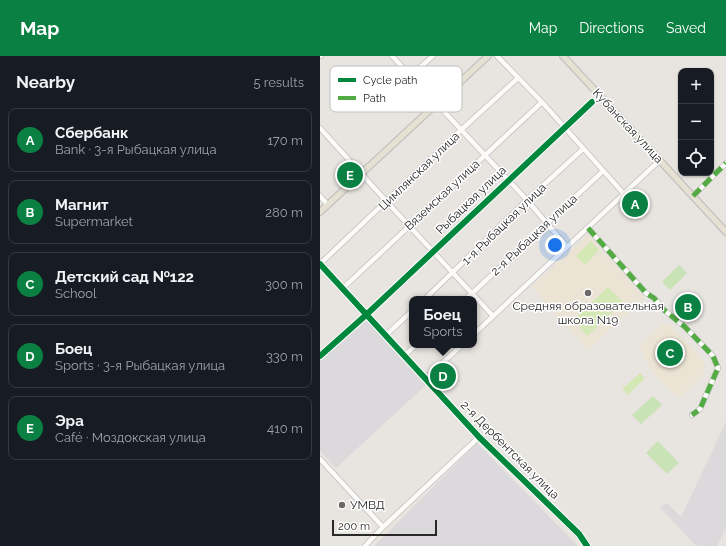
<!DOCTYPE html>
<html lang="en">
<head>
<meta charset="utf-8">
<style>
	:root { --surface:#171b24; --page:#20242c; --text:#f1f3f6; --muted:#9ea1a6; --line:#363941; --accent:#0b8043 }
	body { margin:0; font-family:Raleway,sans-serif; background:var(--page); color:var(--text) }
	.controls { position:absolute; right:12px; top:12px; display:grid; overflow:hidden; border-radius:8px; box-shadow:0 1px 3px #0004 }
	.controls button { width:36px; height:36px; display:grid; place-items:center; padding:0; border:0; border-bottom:1px solid var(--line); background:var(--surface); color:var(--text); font:20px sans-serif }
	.scale { position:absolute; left:12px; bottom:10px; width:105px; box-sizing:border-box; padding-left:4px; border:2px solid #292929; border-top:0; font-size:11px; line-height:14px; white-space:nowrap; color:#292929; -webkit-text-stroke:3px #fff; paint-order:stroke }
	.you { position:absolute; left:235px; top:189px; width:14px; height:14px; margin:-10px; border:3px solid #fff; border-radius:50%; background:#1a73e8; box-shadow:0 0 0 6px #1a73e833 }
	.badge { display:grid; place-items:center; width:26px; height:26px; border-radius:50%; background:var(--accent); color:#fff; font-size:13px; font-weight:700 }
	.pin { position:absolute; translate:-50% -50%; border:2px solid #fff; box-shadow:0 1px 4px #0006 }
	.popup { position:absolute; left:89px; top:240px; width:68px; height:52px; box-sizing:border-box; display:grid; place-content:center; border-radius:8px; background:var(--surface); filter:drop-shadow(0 1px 3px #0005); font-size:13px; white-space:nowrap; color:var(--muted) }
	.popup b { font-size:15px; color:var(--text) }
	.popup::after { content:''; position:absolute; left:50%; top:100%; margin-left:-8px; border:8px solid transparent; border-top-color:var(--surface) }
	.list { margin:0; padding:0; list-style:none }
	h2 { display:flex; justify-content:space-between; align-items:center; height:52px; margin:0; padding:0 16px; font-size:17px }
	h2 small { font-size:13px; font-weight:400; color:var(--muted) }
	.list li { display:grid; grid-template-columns:26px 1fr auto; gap:12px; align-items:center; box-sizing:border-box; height:64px; margin:0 8px 8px; padding:0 8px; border:1px solid var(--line); border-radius:8px }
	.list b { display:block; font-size:15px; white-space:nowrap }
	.list p { margin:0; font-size:13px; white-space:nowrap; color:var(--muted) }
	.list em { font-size:13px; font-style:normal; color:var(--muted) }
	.icon { flex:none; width:22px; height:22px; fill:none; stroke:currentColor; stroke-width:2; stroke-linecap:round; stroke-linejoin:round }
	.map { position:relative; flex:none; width:406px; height:490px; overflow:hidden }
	header { display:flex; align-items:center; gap:24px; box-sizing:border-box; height:56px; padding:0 20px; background:var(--accent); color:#fff }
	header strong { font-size:19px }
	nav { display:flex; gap:22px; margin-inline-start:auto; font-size:14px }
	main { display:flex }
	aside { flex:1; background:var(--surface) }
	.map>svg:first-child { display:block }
</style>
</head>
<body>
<header>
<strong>Map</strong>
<nav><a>Map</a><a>Directions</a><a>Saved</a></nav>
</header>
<main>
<aside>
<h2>Nearby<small>5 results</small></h2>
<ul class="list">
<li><span class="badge">A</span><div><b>Сбербанк</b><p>Bank · 3-я Рыбацкая улица</p></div><em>170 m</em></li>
<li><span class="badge">B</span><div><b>Магнит</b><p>Supermarket</p></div><em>280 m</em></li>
<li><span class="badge">C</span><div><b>Детский сад №122</b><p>School</p></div><em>300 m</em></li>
<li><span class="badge">D</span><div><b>Боец</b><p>Sports · 3-я Рыбацкая улица</p></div><em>330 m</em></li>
<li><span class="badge">E</span><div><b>Эра</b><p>Café · Моздокская улица</p></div><em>410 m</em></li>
</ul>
</aside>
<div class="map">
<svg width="406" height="490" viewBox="0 0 406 490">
	<rect width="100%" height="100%" fill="#e8e4df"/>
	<path fill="#dbd9db" d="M46,263l60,66 -90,83 -16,-17v-90z
		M406,366v107l-9,17h-18l-5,-2 -34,-37 7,-4 14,14z
		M157,387l101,103h-204z"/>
	<path fill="#ebe3d3" d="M268,179l56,63 -56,52 -56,-63z
		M349,268l35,37 1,7 -2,7 -21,21 -5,1 -23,-23v-2l-8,-11 -6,-15 21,-21z"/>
	<path fill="#c9e3b7" d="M359,209l8,8 -17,17 -8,-8z
		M333,340l9,9 -21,19 -9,-9z
		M338,385l21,22 -12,11 -21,-21z"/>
	<path fill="#d4e8b5" d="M271,185l8,9 -14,15 -9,-9z
		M288,231l15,15 -36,34 -13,-16z
		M320,317l5,5 -17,17 -6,-6z"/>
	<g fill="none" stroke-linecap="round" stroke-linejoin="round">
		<g stroke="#c1c0c0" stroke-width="6">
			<path id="minor" d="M0,0h1
				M72,0l135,144 40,47
				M177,0l45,46 82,92
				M90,20l23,-20
				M0,72l67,74 106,114
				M0,140l8,9
				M373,140l33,-33
				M268,172l58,65 8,5 10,12 21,17 28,29 5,12 -18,41 -8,6
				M0,208l159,173 100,97 8,12
				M0,208l141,-134 57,-52
				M22,233l200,-187
				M105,243l102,-99 56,-51
				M146,243l137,-128
				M154,278l186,-174
				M66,279l26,-24
				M0,300l46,-41 226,-213
				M84,300l12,-11
				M106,322l36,-33
				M0,403l63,68
				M45,490l18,-19 96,-90"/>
		</g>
		<g stroke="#c4c3c1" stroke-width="8">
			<path id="major" d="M243,0l163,176
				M0,156l168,-156"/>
		</g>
		<use href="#minor" stroke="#fcfbfa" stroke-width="4.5"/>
		<use href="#major" stroke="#e6e1d3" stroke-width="5.5"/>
		<path stroke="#53ab44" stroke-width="5" stroke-dasharray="10 5" stroke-linecap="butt" d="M373,140l33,-33
			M268,172l58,65 8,5 10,12 21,17 28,29 5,12 -18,41 -8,6"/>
		<g stroke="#fff" stroke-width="8">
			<path id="cycleway" d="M0,208l159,173 100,97 8,12
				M0,300l46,-41 226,-213"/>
		</g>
		<use href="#cycleway" stroke="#00873e" stroke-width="6"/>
	</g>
	<g fill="#6c6a69" stroke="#fff" stroke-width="1.5">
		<circle cx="268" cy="237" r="4"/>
		<circle cx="22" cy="449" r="4"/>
	</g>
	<g text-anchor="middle" stroke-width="3" stroke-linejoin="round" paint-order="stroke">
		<g font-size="12" fill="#292929" stroke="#fff">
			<text transform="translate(308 70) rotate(47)" y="4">Кубанская улица</text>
			<text transform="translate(99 115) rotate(-44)" y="4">Цимлянская улица</text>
			<text transform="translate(122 139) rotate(-43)" y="4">Вяземская улица</text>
			<text transform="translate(151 144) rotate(-44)" y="4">Рыбацкая улица</text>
			<text transform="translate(184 168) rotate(-44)" y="4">1-я Рыбацкая улица</text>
			<text transform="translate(214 179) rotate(-43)" y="4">2-я Рыбацкая улица</text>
			<text transform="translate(190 394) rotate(45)" y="4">2-я Дербентская улица</text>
		</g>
		<g font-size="12" fill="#292929" stroke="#fff">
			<text x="268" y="254">Средняя образовательная<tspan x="268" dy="14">школа N19</tspan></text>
			<text x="30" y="453" text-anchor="start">УМВД</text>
		</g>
	</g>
	<rect x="10" y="10" width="132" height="46" rx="6" fill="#fff" stroke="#bfbfbf" stroke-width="1"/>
	<rect x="18" y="22" width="18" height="4" fill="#00873e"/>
	<rect x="18" y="40" width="18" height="4" fill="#53ab44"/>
	<g font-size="11" fill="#292929">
		<text x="43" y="28">Cycle path</text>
		<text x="43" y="46">Path</text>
	</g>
</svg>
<div class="controls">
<button>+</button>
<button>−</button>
<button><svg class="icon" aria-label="locate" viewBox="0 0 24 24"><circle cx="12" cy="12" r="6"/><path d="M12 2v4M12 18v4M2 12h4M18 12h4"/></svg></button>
</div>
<div class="scale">200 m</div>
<div class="you"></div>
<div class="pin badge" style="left:315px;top:148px">A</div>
<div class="pin badge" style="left:368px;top:251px">B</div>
<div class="pin badge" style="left:350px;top:297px">C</div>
<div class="pin badge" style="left:123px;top:320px">D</div>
<div class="popup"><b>Боец</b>Sports</div>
<div class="pin badge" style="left:30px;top:119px">E</div>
</div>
</main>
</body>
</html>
